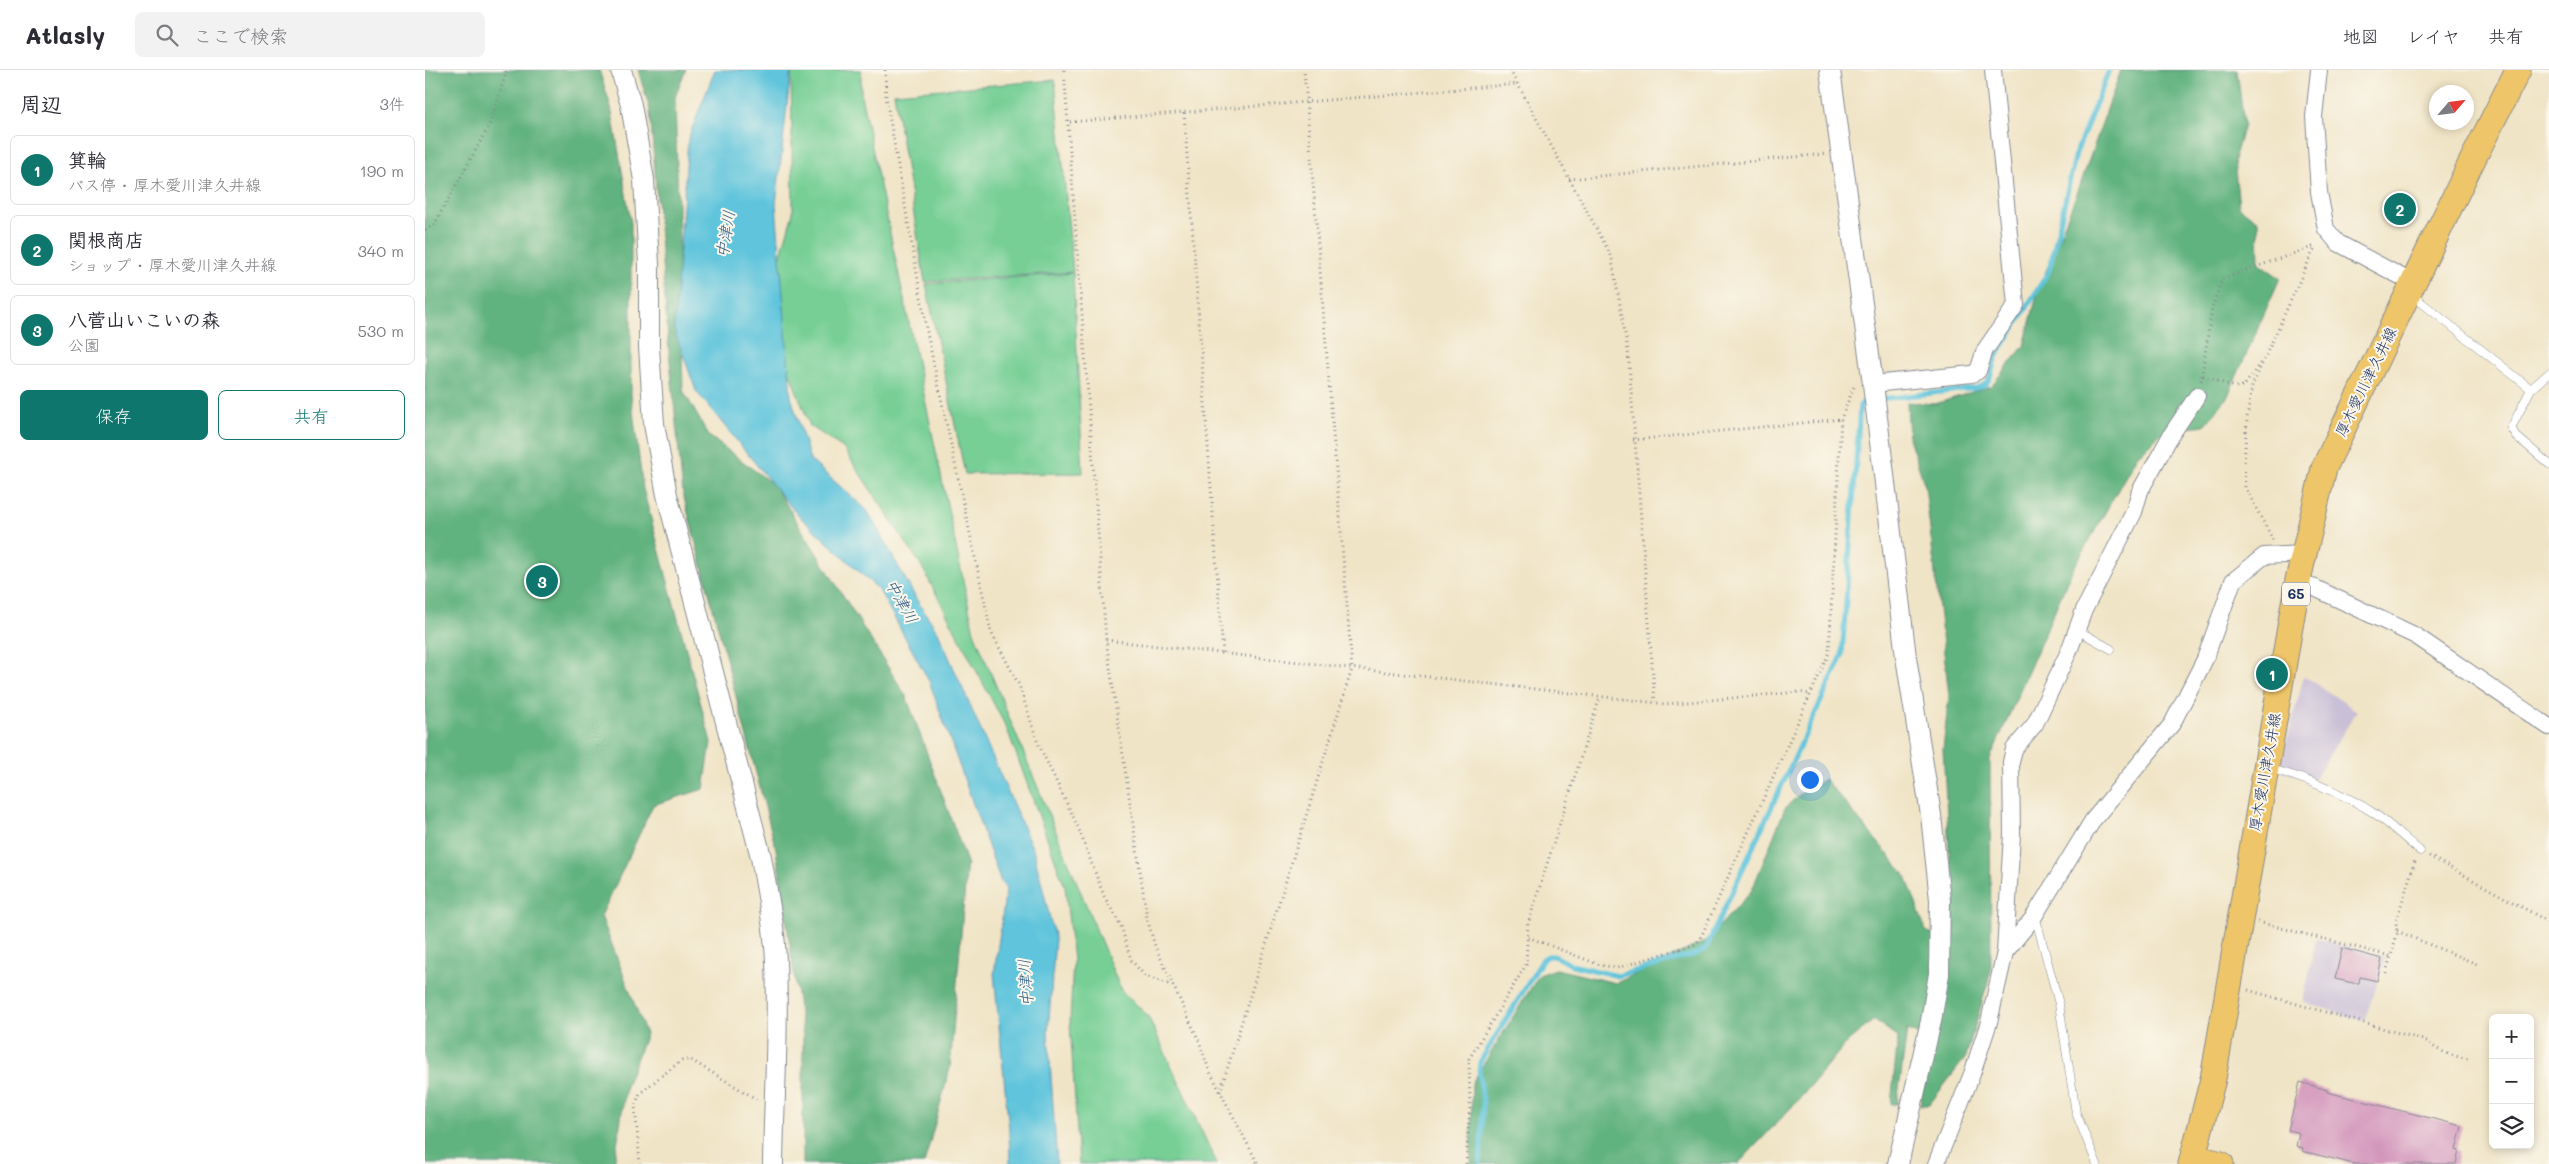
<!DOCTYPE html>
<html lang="ja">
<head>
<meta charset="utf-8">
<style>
	:root { --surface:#fff; --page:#f2f2f3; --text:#2b2b33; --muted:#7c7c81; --line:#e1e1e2; --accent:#0f766e }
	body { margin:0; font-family:Mali,"Klee One",sans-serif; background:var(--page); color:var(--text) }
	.controls { position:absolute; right:15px; bottom:15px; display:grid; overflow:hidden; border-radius:8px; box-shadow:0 2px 8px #0003 }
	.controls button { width:45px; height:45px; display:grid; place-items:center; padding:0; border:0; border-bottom:1px solid var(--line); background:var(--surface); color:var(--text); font:25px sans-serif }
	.compass { position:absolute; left:2004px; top:15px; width:45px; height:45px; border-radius:50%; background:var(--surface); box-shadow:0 2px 8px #0003; rotate:62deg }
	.you { position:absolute; left:1384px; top:709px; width:18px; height:18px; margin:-12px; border:4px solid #fff; border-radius:50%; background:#1a73e8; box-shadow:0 0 0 8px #1a73e833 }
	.badge { display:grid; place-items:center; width:32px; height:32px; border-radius:50%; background:var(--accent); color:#fff; font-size:16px; font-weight:700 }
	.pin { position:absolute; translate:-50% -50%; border:2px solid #fff; box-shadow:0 1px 5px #0006 }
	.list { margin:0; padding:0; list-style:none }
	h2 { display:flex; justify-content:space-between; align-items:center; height:65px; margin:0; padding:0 20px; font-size:21px }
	h2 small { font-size:16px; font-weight:400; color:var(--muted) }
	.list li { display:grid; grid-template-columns:32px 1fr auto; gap:15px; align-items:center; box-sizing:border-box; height:70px; margin:0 10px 10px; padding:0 10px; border:1px solid var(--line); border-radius:8px }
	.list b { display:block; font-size:19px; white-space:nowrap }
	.list p { margin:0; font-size:16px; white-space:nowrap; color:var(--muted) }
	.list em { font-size:16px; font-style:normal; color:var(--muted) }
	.actions { display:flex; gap:10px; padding:15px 20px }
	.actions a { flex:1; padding:11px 0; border:1px solid var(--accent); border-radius:8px; text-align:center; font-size:18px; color:var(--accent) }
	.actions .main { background:var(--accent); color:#fff }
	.icon { flex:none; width:28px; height:28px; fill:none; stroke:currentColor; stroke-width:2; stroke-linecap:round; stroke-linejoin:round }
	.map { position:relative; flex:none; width:2124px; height:1094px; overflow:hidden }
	header { display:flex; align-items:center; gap:30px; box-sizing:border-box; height:70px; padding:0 25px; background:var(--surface); border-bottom:1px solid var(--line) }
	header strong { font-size:24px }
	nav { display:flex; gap:28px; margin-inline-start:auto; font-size:18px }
	.search { width:350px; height:45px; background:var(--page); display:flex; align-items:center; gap:12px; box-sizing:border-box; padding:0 18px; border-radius:8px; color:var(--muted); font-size:19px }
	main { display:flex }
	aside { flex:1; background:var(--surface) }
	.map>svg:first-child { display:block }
</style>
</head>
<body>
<header>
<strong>Atlasly</strong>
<div class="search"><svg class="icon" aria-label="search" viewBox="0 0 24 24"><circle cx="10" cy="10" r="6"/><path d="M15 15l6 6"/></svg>ここで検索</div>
<nav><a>地図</a><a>レイヤ</a><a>共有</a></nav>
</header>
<main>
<aside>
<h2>周辺<small>3件</small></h2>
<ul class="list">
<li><span class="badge">1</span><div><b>箕輪</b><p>バス停 · 厚木愛川津久井線</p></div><em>190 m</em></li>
<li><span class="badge">2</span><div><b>関根商店</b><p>ショップ · 厚木愛川津久井線</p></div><em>340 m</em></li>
<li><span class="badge">3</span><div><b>八菅山いこいの森</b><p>公園</p></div><em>530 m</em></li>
</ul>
<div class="actions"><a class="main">保存</a><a>共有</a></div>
</aside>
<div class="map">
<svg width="2124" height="1094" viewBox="0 0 2124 1094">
	<rect width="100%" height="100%" fill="#fbf7ec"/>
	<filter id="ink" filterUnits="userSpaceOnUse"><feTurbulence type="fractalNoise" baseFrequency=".02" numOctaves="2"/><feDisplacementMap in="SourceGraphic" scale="10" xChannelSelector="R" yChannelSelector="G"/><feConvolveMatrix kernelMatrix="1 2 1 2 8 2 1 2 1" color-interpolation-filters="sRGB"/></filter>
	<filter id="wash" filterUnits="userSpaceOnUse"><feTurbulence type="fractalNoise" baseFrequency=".0096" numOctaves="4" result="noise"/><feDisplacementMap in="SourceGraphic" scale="20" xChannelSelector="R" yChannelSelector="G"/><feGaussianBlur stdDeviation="1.12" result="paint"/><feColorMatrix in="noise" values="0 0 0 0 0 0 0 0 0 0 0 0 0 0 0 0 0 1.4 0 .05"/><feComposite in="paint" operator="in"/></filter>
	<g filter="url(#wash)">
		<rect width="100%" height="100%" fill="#f0e4c6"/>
		<path fill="#c9bfd7" d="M1879,606l53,35 -44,70 -31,-11 -2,-4z
			M1891,869l70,18 -21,62 -4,1 -58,-18z"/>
		<path fill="#77cf95" stroke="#497f7a" d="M366,0h70v25l113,537 147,358 27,26 69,148h-138l-9,-141 3,-63 -8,-73 -58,-158 -85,-162 -79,-119 -33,-22 -45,-117 28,-96z
			M630,10l18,192 -148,10 -31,-189z
			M648,203l10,200 -118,1 -39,-190z"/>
		<path fill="#61b27e" stroke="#3e706e" d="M0,0h174l12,37 20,116v173l12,93 68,253 -7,47 -51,16 -52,111 45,118 -20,52 -12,78h-189z
			M213,0h48l-11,27 8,293 26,46 65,49 132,211 61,166 -17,206 -26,96h-121v-128l-27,-187 -93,-355 -14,-142 -19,-242z
			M1696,0h116l7,55 -10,35 5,47 19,14 1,42 21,15 -53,120 -22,27 -40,5 -28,26 -66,117 -81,186 1,212 -25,86 -37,48h-9l10,-66 -23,-9 -10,74h-6l7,-67 -24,-17 -26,21 -46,55 -64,68h-267l1,-81 67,-108 17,-6 60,14 90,-42 46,-51 33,-82 14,-13 26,-16 81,97 20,55 21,9 5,-41 -9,-150 6,-53 -24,-210 -16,-48 -2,-36 28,2 56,-18 33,-40 14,-55 41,-103z"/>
		<path fill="#5ec4dc" stroke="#3c7a9d" d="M290,0h76l-15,134 15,193 19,63 57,50 51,92 20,30 96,220 21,87 -7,93 9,132h-47l-1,-34 -15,-156 12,-85 -5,-7 -72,-201 -50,-91 -83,-77 -100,-122 -22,-62 14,-190z"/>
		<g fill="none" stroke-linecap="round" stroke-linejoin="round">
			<path stroke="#5ec4dc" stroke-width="5" d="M1455,329l97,-11 9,-4 4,-7 6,-20 53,-86 27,-118 33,-83
				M1055,1094l3,-62 -4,-32 1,-8 63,-103 5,-3h6l18,9 46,11 81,-23 7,-5 136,-292 18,-250 4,-5 8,-1"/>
		</g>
		<g id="blocks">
			<path fill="#d396bc" d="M1917,878l40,11 -5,22 -17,-4 -1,6h-6l-18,-4z
				M1875,1012l27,8v2l135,34 -6,24 3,1 -3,13h-102l-52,-13 1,-3 -7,-2 3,-13 -11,-3z"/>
		</g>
	</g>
	<g filter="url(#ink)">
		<use href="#blocks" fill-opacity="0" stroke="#868a92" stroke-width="1"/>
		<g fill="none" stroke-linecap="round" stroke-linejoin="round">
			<g stroke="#868a92" stroke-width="9">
				<path id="service" d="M1987,225l119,94 -20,39 5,8 33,28
					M2106,319l18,-16
					M1652,560l34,19
					M1843,698c35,10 73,24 104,44 17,11 32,26 48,39
					M1608,848l4,5 22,81 17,109 21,51"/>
			</g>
			<g stroke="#868a92" stroke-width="18">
				<path id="minor" d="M1894,0l-5,47 5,75 7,37 12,14 75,40
					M1448,314l99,-10 6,-3 7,-21 31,-45 -23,-235
					M1873,510l118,56 133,91
					M1580,882l7,-118 -1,-72 3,-13 21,-25 34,-73 15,-41 50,-98 6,-21 31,-56 26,-39
					M1511,1094l36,-90 17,-52 16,-70 28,-34 60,-98 79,-96 33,-65 28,-78 31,-25 40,-2"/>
			</g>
			<g stroke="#868a92" stroke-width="22">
				<path id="tertiary" d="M196,0l10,35 13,75 5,84v83l5,77 13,71 94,362c6,35 14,70 15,105 3,67 -2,135 -3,202
					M1405,0l43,314 33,273 25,158 9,85 -1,74 -8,47 -33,143"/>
			</g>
			<g stroke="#868a92" stroke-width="27">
				<path id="primary" d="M1768,1087l28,7
					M1766,1094l22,-85 85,-499 26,-112 147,-305 47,-93"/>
			</g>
			<path stroke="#868a92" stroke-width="3" stroke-dasharray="1 4" stroke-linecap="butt" d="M460,0l1,27 42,240 63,295 28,53 19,58 40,84 26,69 17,30 10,34 14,16 29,10
				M639,0l42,570 41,278 8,28 44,95 10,29 49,94
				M1085,0l97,178 5,12 16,90 27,352
				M759,43l39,541
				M645,52l447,-38
				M1144,109l256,-25
				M0,160l9,-5 55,-99 18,-56
				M1778,306l32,11 9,-1 18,-25
				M1776,311l11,-73 10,-29 93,-33
				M1208,370l208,-21
				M1848,470l-28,-53 -1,-23 3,-46 5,-32 63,-139
				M681,570l560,64 132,-12 12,2
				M2004,786l120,66
				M1833,852l132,34
				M1972,861l82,34
				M1103,867l72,28 17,3 79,-24 5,-7 128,-284 12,-234 14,-35
				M1961,903l11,-39 -1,-13 19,-60
				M1823,920l179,51c12,12 26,15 43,18
				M795,1022l132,-423 -48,-599
				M215,1094l-5,-58 5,-13 42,-33h9l67,40
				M1041,1094l4,-58 -1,-47 57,-94 2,-41 72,-227"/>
			<use href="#service" stroke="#fff" stroke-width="8"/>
			<use href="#minor" stroke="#fff" stroke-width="16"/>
			<use href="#tertiary" stroke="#fff" stroke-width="20"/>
			<use href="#primary" stroke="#eec569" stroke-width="25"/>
		</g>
	</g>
	<g text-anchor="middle" stroke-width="4" stroke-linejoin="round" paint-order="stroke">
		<rect fill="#fbf7ec" stroke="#5e6b89" stroke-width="1" x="1857" y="512.5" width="28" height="23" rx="4"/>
		<g font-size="14" font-weight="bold" fill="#1b2f5e">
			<text x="1871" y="529">65</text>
		</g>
		<g font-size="15" fill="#1b2f5e" stroke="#fbf7ec">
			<text transform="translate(1941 312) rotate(-64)" y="5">厚木愛川津久井線</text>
			<text transform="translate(1840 702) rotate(-80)" y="5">厚木愛川津久井線</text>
		</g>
		<g font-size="16" font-style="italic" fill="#2f5c84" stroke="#fbf7ec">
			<text transform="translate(300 164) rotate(-81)" y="6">中津川</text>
			<text transform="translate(477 531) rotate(61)" y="6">中津川</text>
			<text transform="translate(600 913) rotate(-94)" y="6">中津川</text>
		</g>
	</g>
</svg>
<div class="controls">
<button>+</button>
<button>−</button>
<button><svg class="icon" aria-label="layers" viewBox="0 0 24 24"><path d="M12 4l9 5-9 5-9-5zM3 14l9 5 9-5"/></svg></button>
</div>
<svg class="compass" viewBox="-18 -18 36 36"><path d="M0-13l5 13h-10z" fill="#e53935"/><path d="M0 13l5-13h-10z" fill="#7c7c81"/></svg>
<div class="you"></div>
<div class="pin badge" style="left:1847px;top:604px">1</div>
<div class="pin badge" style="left:1975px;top:139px">2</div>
<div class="pin badge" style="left:117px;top:511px">3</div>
</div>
</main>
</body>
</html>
